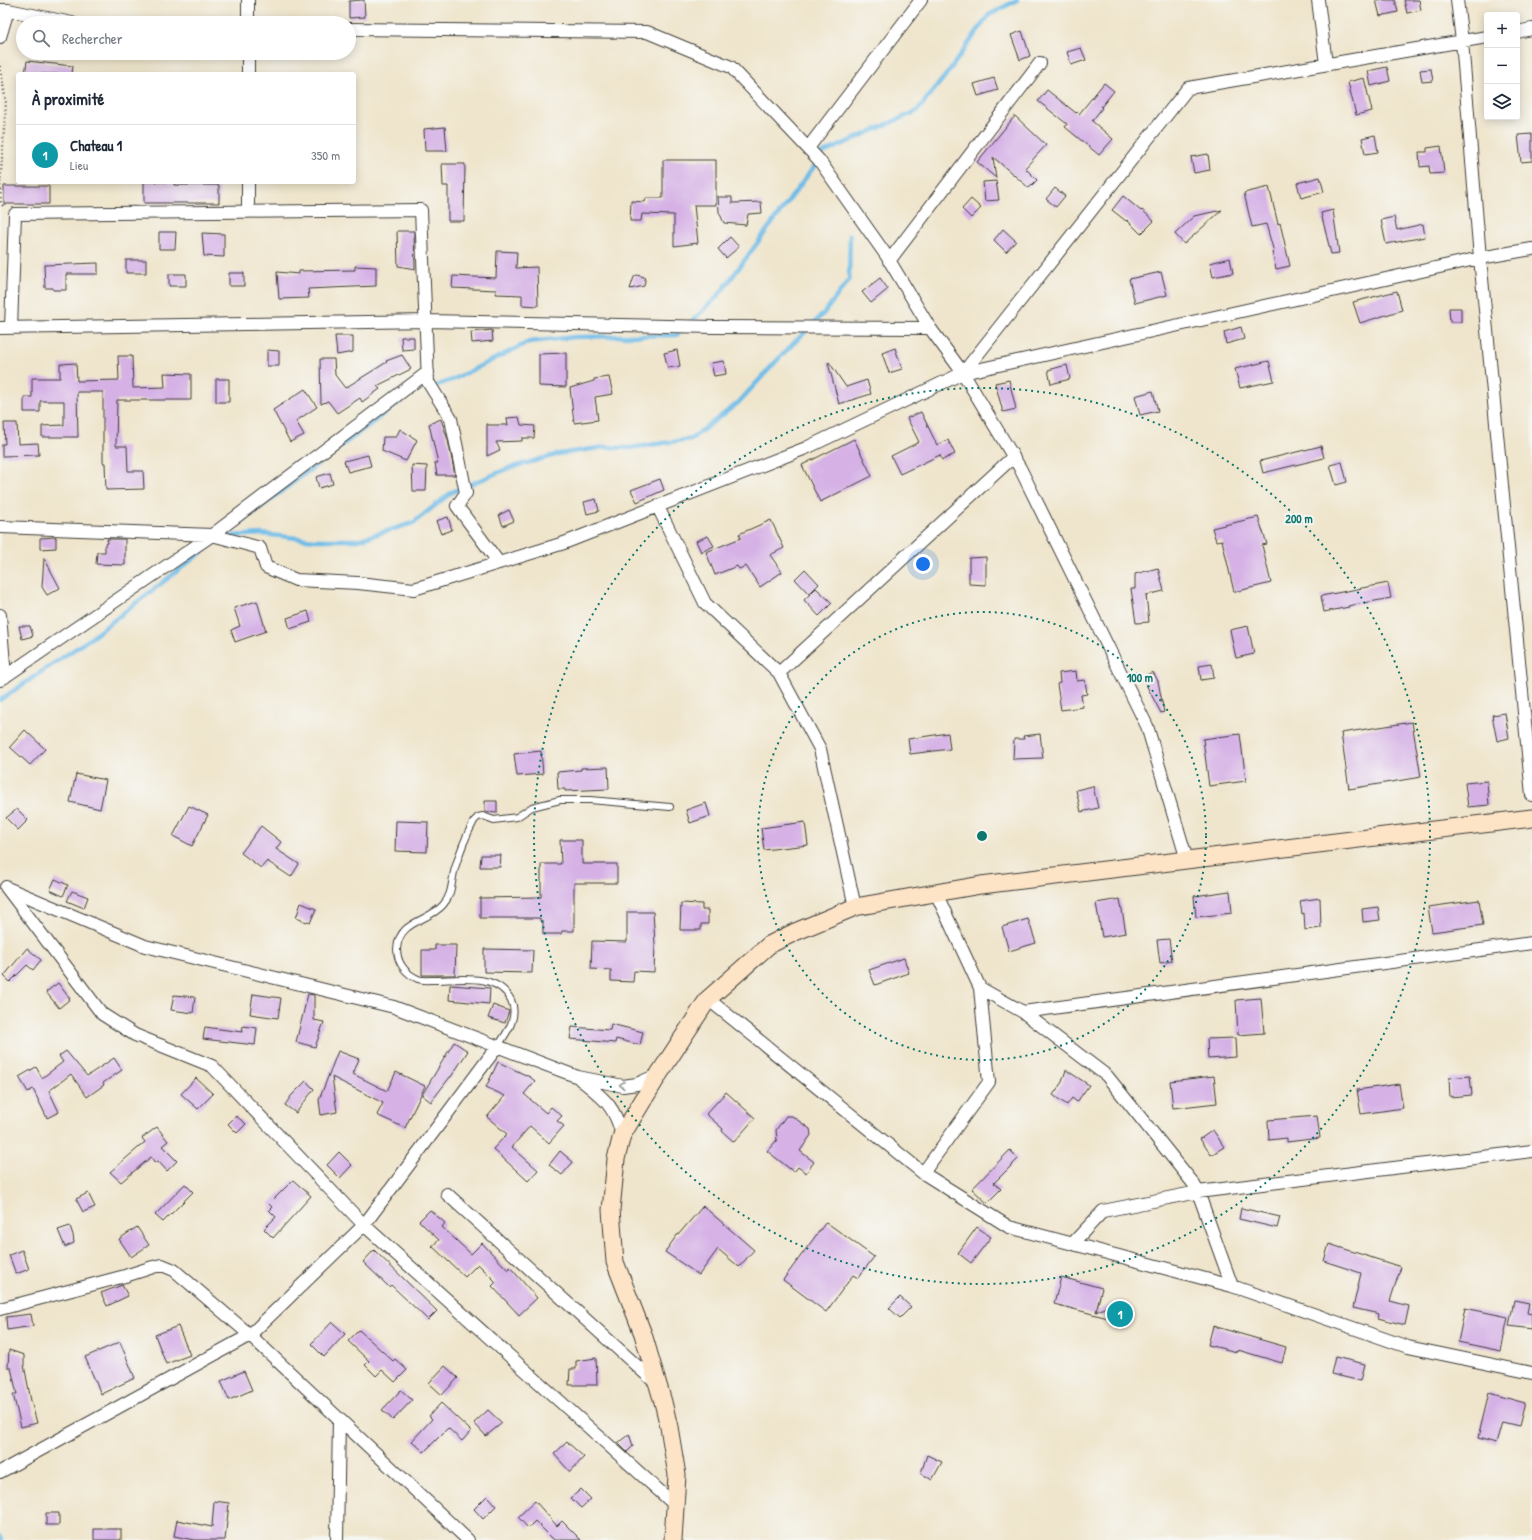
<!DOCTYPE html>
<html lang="fr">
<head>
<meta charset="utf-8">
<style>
	:root { --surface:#fff; --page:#f6f6f7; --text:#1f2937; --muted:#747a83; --line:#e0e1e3; --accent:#1f6fb2 }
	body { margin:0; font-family:"Patrick Hand",sans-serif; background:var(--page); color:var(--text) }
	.controls { position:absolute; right:12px; top:12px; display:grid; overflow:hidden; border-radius:4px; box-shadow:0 2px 10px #0003 }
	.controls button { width:36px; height:36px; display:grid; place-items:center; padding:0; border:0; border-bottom:1px solid var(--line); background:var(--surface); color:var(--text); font:20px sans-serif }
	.you { position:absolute; left:923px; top:564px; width:14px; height:14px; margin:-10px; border:3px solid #fff; border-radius:50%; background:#1a73e8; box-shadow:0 0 0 6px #1a73e833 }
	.badge { display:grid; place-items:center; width:26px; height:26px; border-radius:50%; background:var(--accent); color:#fff; font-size:13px; font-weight:700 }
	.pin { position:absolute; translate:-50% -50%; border:2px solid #fff; box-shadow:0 1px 4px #0006 }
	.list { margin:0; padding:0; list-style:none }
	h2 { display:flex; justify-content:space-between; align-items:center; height:52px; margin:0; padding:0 16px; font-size:17px }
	h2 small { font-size:13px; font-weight:400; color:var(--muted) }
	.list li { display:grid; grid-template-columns:26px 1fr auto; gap:12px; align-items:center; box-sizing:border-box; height:60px; padding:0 16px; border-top:1px solid var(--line) }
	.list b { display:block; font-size:15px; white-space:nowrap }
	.list p { margin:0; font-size:13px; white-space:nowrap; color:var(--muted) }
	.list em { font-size:13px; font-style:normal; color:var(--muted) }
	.icon { flex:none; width:22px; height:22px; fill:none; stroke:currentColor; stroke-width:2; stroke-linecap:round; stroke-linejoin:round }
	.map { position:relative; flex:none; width:1532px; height:1540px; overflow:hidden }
	.search { position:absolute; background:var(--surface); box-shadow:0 2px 10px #0003; left:16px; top:16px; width:340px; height:44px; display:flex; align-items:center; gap:10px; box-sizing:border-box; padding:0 14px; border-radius:22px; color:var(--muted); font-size:15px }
	.panel { position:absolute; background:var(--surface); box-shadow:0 2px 10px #0003; left:16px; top:72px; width:340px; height:112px; border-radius:4px }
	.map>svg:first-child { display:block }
</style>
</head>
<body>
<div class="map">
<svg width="1532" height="1540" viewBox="0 0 1532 1540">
	<rect width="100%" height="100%" fill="#f6f6f2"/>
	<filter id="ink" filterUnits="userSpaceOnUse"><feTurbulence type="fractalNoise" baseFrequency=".025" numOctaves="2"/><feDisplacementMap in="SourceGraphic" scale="8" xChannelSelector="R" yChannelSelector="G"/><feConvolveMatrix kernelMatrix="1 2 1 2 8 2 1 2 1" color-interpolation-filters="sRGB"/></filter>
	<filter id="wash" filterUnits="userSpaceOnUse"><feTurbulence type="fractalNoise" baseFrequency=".012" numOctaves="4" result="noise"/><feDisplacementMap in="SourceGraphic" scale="16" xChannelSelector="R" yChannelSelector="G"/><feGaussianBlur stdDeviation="0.9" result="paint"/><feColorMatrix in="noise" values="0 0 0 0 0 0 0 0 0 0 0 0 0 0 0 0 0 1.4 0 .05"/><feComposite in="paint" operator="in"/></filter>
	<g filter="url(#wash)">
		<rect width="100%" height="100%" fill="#efe5cc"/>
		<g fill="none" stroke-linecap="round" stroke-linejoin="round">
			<path stroke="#6ebce8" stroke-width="4.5" d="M689,324l29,-28 101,-136 4,-7 94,-42 29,-36 43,-60 28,-15
				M232,536l30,-2 53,6h43l55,-17 39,-31 57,-24 50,-14 46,-7 25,1 61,-9 47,-36 44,-48 42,-42 25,-33 1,-45
				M0,700l91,-62 130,-101 197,-149 14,-1 20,-7 77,-38 45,-5 103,-2 6,-6
				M0,1536l2,4"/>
		</g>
		<g id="blocks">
			<path fill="#d5b1e6" d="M364,0l1,17 -16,1v-17z
				M1376,0h19l3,12 -18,4z
				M1404,0h15l2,10 -14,3z
				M1022,31l8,25 -10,4 -9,-25z
				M1081,48l5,12 -15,5 -4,-13z
				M27,61l46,5 -1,8h-47z
				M1387,67l3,14 -19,5 -3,-15z
				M1431,69l2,12 -11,1 -2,-12z
				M994,78l4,12 -20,6 -4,-12z
				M1364,78l8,33 -16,4 -8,-33z
				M1104,83l10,8 -13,16 1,1 -10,13 21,18 -14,16 -34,-28 2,-3 -29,-23 9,-11 29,23 1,-1 2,2z
				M1015,116l31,29 -21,23 12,12 -8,8 -36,-31 3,21 -19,-16z
				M445,127l2,24h-22l-1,-22z
				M1532,134v27l-11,1 -3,-27z
				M1375,135l3,17 -13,2 -3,-16z
				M1441,146l3,27 -14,1 -1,-8 -9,1 -1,-15h8v-4z
				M1208,154l2,16 -16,3 -3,-16z
				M663,160h53v45h-22l4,38 -24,3v-31l-32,-1 -1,7h-11l1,-20 14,1 1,-4h17z
				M442,164h23l-1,57h-16v-35h-5z
				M1320,177l4,15 -23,6 -4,-15z
				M996,181l3,19 -14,1 -2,-19z
				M144,182h30v3h45v18h-75z
				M4,186h45v18h-45z
				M1269,187l9,37 2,-1 10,43 -14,3 -4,-17h2l-8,-28 -14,3 -8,-34z
				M1055,188l10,8 -9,11 -10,-8z
				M1123,196l18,15 1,-1 12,11 -13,13 -14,-14 -1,1 -14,-11z
				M718,197h14v6l29,-1 1,11 -14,1 -2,11 -22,-2 -5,-11z
				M971,199l10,9 -10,10 -9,-9z
				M1222,210l-38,34 -9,-10 19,-18z
				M1333,210l6,43 -8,1 -10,-41z
				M1394,217l3,13 26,-6 2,13 -39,7 -5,-24z
				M1003,229l13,12 -10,11 -12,-12z
				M397,231h17l1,38 -17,-3z
				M159,232h17l-1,17h-16z
				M202,233l22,1v23l-20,-1z
				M730,237l9,10 -13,11 -8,-9z
				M497,251l20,1 -1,16 21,-1 1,39 -16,-1v-10l-26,-1v-4l-44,-2 1,-12 43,2z
				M1230,258l3,15 -20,4 -3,-14z
				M126,260h20v13h-20z
				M98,263v11h-32v16h-13v-2h-8l-1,-23z
				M355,266l21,1v19l-68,3 1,9 -30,1 -2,-27 22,2v-3l56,-1z
				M1161,272l6,23 -32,8 -6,-24z
				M229,273h15v13h-15z
				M169,274h17v12h-17z
				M637,275l7,2 1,3 -1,6 -14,3 4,-12z
				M880,278l8,11 -17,14 -9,-11z
				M1397,291l5,19 -42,13 -7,-21z
				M1449,308h12v14h-11z
				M1241,327l3,12 -18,5 -2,-12z
				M492,330l1,11 -21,2 -1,-11z
				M335,336h18v16l-16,3z
				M401,337h13v12l-12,1z
				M895,348l7,21 -13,4 -7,-20z
				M267,350l12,1v15h-12z
				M677,350l3,16 -12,2 -4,-15z
				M566,353v34l-27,-1v-32z
				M402,355l9,14 -34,17 3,3 -18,13 -2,-4 -23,15 -9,-12 -7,3 -1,-45h14l1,16 10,13 42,-26 -1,-1z
				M118,356h14l1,32 32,-1 -1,-14 27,1v26h-74l-1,46h11l1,25h15l1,18 -38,1 -1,-27h-2v-71h-26l1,45h-36v-11l22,-1v-24h-24v11h-16v-15h8v-19h28v-14l16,-1 1,18 42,-1z
				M724,361l2,13 -12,2 -3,-13z
				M1269,361l5,20 -34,7 -5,-19z
				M829,362l17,25 21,-7 4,14 -32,10 -11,-41z
				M1067,365l3,14 -19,5 -3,-14z
				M609,377l4,17 -18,3 3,23 -24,3 -4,-35 24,-7v-2z
				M216,379h13v23h-13z
				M1009,380l7,29 -13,3 -8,-29z
				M305,389l12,18 -21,14 8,14 -14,7 -17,-32z
				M1153,391l5,20 -18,4 -5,-19z
				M921,412l16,33 11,-5 7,14 -13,6 -2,-5 -40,19 -9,-18 28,-14 -12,-24z
				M519,417l2,8 14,1 -1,12h-12v3l-26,1 4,8 -13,6v-33l1,2h20l-1,-7z
				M441,419l7,21 7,35h-18l-2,-12h3l-9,-39z
				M4,423h13l1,21 20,-1 1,12 -37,1v-12h3z
				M400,429l17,11 -11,21 -24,-10 1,-14h13z
				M854,439l18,37 -52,26 -18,-37z
				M1321,446l3,12 -61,15 -3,-12z
				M368,455l3,11 -23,6 -4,-11z
				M1342,462l5,20 -11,3 -6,-20z
				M412,465l15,1 -1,25h-13z
				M330,473l3,11 -14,4 -3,-11z
				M660,479l4,11 -27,12 -6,-12z
				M596,499l3,12 -12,3 -3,-12z
				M509,510l5,11 -11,5 -4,-11z
				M448,517l4,13 -11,4 -5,-13z
				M1258,517l9,27 -5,1 9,38 -37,9 -12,-52 -6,1 -4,-13z
				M771,520l13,28 -14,7 12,17 -22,15 -14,-21 -7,3 -2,-3 -22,9 -9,-23 35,-14 -2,-4z
				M708,536l6,10 -13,6 -5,-11z
				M56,537v11l-16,1v-11z
				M107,539h18v26l-29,-1 1,-12h8v-8l3,-1z
				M986,557v28l-17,-1v-26z
				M44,558l16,30 -13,7 -5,-8z
				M1158,568l6,23 -18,4 3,27 -13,1 -5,-34h4v-15z
				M805,569l14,15 -10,10 -14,-15z
				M1388,583l3,15 -43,8 1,1 -25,5 -3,-16z
				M816,588l16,15 -13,13 -15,-16z
				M257,601l9,30 -31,11 -4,-12 9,-4 -6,-18z
				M308,611l3,11 -21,7 -3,-11z
				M19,626h11l3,10 -11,3z
				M1248,626l6,28 -18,4 -6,-28z
				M1212,664l2,14 -13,2 -2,-14z
				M1076,671l1,10 8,-1 2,14 -6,1 2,12 -22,3 -4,-26 3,-1 -1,-10z
				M1153,672l5,9 6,31 -3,1 -19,-36z
				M1505,713l4,25 -12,3 -5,-26z
				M1412,722l9,55 -72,12 -8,-56z
				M25,730l20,19 -15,16 -20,-18z
				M948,733l2,16 -40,5 -2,-15z
				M1040,734l3,24 -30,1 1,-20h10l-1,-3z
				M1240,734l6,47 -37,5 -6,-47z
				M541,751l2,23 -26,2 -3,-22z
				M608,767l1,22 -44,2v-2h-7l-1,-17 24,-2v-2z
				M76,774l30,6 -6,29 -30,-7z
				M1487,781l2,24 -21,2 -3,-24z
				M1093,786l5,22 -17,4 -5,-22z
				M485,801h12v12l-12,-1z
				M706,803l4,13 -20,7 -4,-13z
				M189,806l19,9 -16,31 -19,-10z
				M17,809l11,11 -10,10 -12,-12z
				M396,821l32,1 -1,30 -32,-1z
				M805,822l3,23 -44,5 -3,-22z
				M261,826l20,16 -5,7 23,15 -8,13 -24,-16 -6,7 -20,-15z
				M560,840h22v24h35v19h-43v48h-12l-1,3h-18v-13h-3v-3h-60v-20l61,-1v-33h20z
				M481,855h20l-1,12h-20z
				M55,879l13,6 -5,11 -13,-6z
				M72,891l16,6 -4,11 -17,-7z
				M1230,891l2,22 -36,4 -2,-21z
				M1320,898l1,30 -16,2 -1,-17 -2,1 -2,-13z
				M1120,899l6,34 -24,4 -6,-34z
				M1479,900l4,25 -51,7 -4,-25z
				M301,903l15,6 -6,14 -14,-5z
				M681,903l21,1v6h6v14h-7v6h-21z
				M1378,907l2,13 -17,2 -1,-13z
				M627,912h26l2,32 -1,28 -20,-1 -1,11 -22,-1v-11l-20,-1 1,-28 35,1z
				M1028,919l8,24 -27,8 -7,-24z
				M1169,939l3,22 -12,2 -3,-23z
				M435,945h21l-1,30h-33v-25h13z
				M27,948l14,12 -8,10 -6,-5 -17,17 -6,-6z
				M484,949l49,1 -1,23 -48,-1z
				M904,958l5,15 -34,12 -6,-15z
				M58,983l12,16 -11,9 -13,-16z
				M450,985l40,3 -1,16 -40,-4z
				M253,994l28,4 -3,20 -28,-4z
				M308,994l6,1v25l10,2 -9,25 -19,-5z
				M174,995l21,2 -2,16 -22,-3z
				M1261,998l3,35 -26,2 -2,-35z
				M493,1005l16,6 -4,12 -17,-5z
				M611,1024l32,8 -3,13 -24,-6 -1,4 -45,-4 2,-12 38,3z
				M243,1026l14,2 -2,17 -52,-6 2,-12 37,5z
				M1235,1038l1,19 -28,2 -1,-20z
				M454,1042l14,9 -17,26h-1l-19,25 -9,-7z
				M66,1051l21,25 27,-18 8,12 -19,13 1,2 -17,12 -16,-23 -22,17 10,21 -12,6 -14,-29 -5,3 -9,-15 17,-10 6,11 21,-16 -4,-6z
				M338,1051l21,8 -6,15 34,17 9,-19 29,14 -20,42 -28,-13 6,-12 -51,-26 5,35 -16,3 -2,-15z
				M498,1062l32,15 5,4 -11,13 22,19 5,-6 11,9 -5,5 7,5 -15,17 -19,-17 -18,21 26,23 -10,11 -35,-32 14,-15 -20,-17 18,-21 -19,-9z
				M1066,1070l23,15 -12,17 -5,-4 -5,7 -14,-10 9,-13z
				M1214,1076l3,27 -44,5 -3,-27z
				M1470,1076l2,19 -22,2 -1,-19z
				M196,1078l17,16 -15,15 -17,-15z
				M306,1081l8,8 -18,24 -11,-8 6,-9z
				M1399,1084l4,24 -42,6 -4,-24z
				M726,1092l29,26 -21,24 -12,-11 1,-2 -17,-15z
				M236,1116l10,8 -9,9 -9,-9z
				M786,1116h6l18,13 1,6 -11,16 14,11 -8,11 -8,-6 -4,5 -27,-21 10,-11 -1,-10z
				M1317,1116l3,22 -33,4v-4l-18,2 -1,-20z
				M157,1127l11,14 -6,5 15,15 -10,10 -9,-10 -3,2 -4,-6 -30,25 -11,-10 35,-30 -3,-4z
				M1213,1130l11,17 -13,8 -11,-16z
				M1010,1150l8,9 -24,24 7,6 -14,14 -15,-14z
				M560,1151l13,11 -11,13 -13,-10z
				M339,1152l13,13 -12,13 -13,-13z
				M293,1180l18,16 -38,42 -9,-9 12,-12 -7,-7 3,-3 -3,-3z
				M185,1184l8,8 -30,30 -8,-7z
				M88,1193l7,14 -12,5 -7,-13z
				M703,1206l51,44 -15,17 -21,-18 -19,26 -34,-23 12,-17h1z
				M1241,1208l39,9 -3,11 -38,-9z
				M430,1210l15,13 -3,4 29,27 11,-11 26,27 2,-3 27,31 -18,17 -27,-29 4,-4 -18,-18 -13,13 -33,-31 7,-6 -20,-19z
				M826,1222l48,35 -16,21 -5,-3 -27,37 -43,-32z
				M70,1226l3,9 1,8 -9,4 -7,-17z
				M137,1227l12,18 -18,12 -12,-18z
				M977,1227l14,10 -20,26 -13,-10z
				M1329,1244l72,23 -11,34 19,5 -4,19 -27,-7 1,-4 -26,-6 8,-35 -37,-12z
				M22,1250l7,19 -13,5 -7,-19z
				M374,1250l63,61 -9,9 -37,-35 -2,2 -26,-25z
				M1061,1277l41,11 -6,24 20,-10h6l8,4 2,9 -1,4 -6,7 -5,1 -10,-4 -2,-5 -54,-14z
				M122,1285l6,11 -21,10 -6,-13z
				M900,1297l11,10 -11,11 -11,-10z
				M1514,1300l15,3 -2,10 5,1v15l-23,-3z
				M1465,1308l43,9 -7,34 -43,-9z
				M31,1314l2,12 -26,4 -1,-13z
				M332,1322l13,12 -21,23 -13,-13z
				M178,1326l12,29 -24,9 -11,-29z
				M1213,1326l73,21 -4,16 -44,-13 -1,2 -29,-7z
				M359,1330l34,31 2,-2 12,11 -12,12 -13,-12 -6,6 -11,-11 4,-4 -21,-20z
				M120,1342l15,36 -34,16 -16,-37z
				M9,1350l15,5v10l7,36 6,22 -16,4 -8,-33h4l-6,-26h-3z
				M1335,1357l30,7 -4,17 -30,-7z
				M596,1358l1,27h-28l1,-16h6v-8z
				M445,1366l13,12 -16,17 -13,-12z
				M244,1371l8,19 -23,10 -8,-19z
				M401,1390l11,10 -19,20 -11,-10z
				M1489,1393l36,10 -6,23 -17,-4 -6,21 -18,-5z
				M441,1403l30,28 -9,10 -14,-13 -24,24 -12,-11 20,-22 -3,-3z
				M488,1410l14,13 -16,13 -12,-13z
				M629,1434l4,12 -6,6 -9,-9z
				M567,1442l17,15 -14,15 -16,-18z
				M927,1455l15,7 -10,18 -11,-7z
				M581,1489l10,10 -10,9 -10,-10z
				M487,1496l9,10 -13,13 -9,-10z
				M214,1501l15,2 -4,37h-31l-20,-4 3,-16 35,7z
				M535,1501l22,25 5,-5 19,19h-27l-19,-19 -7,7 -10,-11z
				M46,1513h13v12h-13z
				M94,1529h27v11h-27z"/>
		</g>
	</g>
	<g filter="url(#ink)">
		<use href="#blocks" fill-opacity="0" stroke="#3c3a36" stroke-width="1"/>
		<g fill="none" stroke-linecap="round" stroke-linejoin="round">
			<g stroke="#3c3a36" stroke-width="8">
				<path id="lane" d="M497,1047c10,-14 22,-30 14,-47 -14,-28 -52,-20 -78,-20 -4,0 -10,1 -15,-1 -12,-5 -21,-16 -21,-30 2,-29 31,-27 46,-44 10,-11 8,-24 12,-37 5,-17 11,-32 19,-47l4,-4 5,-1 11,4 23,-3 15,-10 28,-7h30l80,7"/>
			</g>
			<g stroke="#3c3a36" stroke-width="14">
				<path id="street" d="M1318,0l8,64
					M1457,0l5,41 18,217 52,537
					M0,10h8l64,13
					M248,23v-23
					M349,29l298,3 84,35 88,93 67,95 44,73 33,45 57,95 127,258 40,134
					M1517,32l15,-3
					M0,37l8,-27
					M248,74v-21
					M808,148l113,-148
					M248,212v-30
					M889,261l151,-198
					M0,328l427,-7 287,6 216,1
					M11,328l4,-114 406,-4 7,172 23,37 15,74 -9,13 42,57
					M963,373l225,-285 299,-51
					M658,507l47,96 74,70 41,76 35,158
					M0,527l212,8 48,13 6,19 30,13 62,3 56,6 150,-46 242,-95 157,-75 517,-115 52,-9
					M0,615l5,62
					M779,673l234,-216
					M0,680l212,-145 216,-163
					M6,887l96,127 33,21 77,31 152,159 311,280
					M7,888l138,58 249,61 184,70 45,9 14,-2 22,-10
					M980,988l43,24 84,64 86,107 5,9 34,94
					M708,999l215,174 86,54 223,59 176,61 124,26
					M1023,1012l509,-69
					M580,1079c23,19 34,25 42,56
					M923,1173l66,-91 -9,-94 -44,-95
					M447,1194l211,191
					M1072,1244l31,-33 95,-19 334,-41
					M0,1309l125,-33 28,-9 9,-2 12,5 76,65 218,205
					M0,1472l250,-137 114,-110 133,-178
					M337,1540l2,-121"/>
			</g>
			<g stroke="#3c3a36" stroke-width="19">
				<path id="secondary" d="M673,1540l4,-65 -8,-48 -6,-25 -20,-68 -28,-72 -4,-52 5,-51 6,-24 37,-61 49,-75 61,-54 26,-13 60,-25 126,-22 551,-67"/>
			</g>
			<path stroke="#3c3a36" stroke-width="2.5" stroke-dasharray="1 3" stroke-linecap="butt" d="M0,66l6,37 -6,82 1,17 3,6"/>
			<use href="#lane" stroke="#fff" stroke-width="6"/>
			<use href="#street" stroke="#fff" stroke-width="12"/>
			<use href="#secondary" stroke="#fee4c6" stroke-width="17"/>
		</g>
		<defs><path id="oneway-chevron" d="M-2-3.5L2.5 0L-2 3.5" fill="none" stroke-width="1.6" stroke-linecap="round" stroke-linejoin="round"/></defs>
		<use stroke="#999" href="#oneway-chevron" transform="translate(622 1085) rotate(-178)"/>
	</g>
	<g fill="none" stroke="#0f766e" stroke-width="2" stroke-dasharray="2 4">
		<circle cx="982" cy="836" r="224"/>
		<circle cx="982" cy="836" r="448"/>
	</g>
	<circle cx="982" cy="836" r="6" fill="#0f766e" stroke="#f6f6f2" stroke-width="2"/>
	<g font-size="12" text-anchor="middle" font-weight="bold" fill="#0f766e" stroke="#f6f6f2" stroke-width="4" stroke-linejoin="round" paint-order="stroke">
		<text x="1299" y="523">200 m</text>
		<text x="1140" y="682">100 m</text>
	</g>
</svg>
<div class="controls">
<button>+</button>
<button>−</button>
<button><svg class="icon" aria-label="layers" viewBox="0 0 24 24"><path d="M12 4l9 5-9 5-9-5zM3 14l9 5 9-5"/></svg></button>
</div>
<div class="you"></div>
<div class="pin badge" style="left:1120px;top:1314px;background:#0f9aa8">1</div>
<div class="search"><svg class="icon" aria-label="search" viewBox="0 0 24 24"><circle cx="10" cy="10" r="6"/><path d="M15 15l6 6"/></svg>Rechercher</div>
<section class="panel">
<h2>À proximité<small></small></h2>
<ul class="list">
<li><span class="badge" style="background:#0f9aa8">1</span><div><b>Chateau 1</b><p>Lieu</p></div><em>350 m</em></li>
</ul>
</section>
</div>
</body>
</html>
